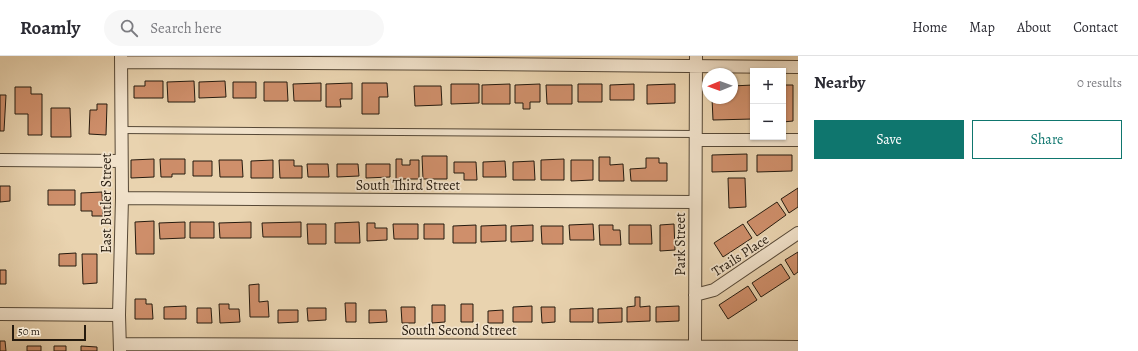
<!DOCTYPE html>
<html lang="en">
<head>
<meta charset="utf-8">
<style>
	:root { --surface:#fff; --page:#f7f7f7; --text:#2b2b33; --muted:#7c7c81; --line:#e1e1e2; --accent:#0f766e }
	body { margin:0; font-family:Alegreya,serif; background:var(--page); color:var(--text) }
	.controls { position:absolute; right:12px; top:12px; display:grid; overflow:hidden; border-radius:0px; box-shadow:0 1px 3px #0004 }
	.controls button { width:36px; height:36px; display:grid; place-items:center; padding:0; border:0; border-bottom:1px solid var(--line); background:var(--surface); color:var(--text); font:20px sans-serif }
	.compass { position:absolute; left:702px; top:12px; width:36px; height:36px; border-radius:50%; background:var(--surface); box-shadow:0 1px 3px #0004; rotate:269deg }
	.scale { position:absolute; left:12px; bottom:10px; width:74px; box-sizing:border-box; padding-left:4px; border:2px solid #251a0e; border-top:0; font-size:11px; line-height:14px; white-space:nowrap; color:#251a0e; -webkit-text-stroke:3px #f1e2cb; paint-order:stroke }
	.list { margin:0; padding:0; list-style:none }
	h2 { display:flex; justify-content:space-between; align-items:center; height:52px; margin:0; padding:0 16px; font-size:17px }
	h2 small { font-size:13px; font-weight:400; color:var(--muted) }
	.actions { display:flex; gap:8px; padding:12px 16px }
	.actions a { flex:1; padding:9px 0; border:1px solid var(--accent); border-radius:0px; text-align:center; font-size:14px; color:var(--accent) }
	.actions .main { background:var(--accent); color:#fff }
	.icon { flex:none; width:22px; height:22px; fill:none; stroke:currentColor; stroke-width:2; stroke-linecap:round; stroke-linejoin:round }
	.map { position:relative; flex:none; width:798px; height:295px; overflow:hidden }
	header { display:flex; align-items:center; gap:24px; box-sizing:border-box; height:56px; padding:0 20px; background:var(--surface); border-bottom:1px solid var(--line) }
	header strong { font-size:19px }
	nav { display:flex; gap:22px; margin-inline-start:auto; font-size:14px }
	.search { width:280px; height:36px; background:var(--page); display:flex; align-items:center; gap:10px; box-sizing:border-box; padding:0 14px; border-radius:22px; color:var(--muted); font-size:15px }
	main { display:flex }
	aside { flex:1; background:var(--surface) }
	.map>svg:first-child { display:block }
</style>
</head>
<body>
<header>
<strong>Roamly</strong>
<div class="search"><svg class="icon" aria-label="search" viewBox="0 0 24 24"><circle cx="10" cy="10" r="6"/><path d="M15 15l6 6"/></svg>Search here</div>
<nav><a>Home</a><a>Map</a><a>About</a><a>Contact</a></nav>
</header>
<main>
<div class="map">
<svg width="798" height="295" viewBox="0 0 798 295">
	<rect width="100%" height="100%" fill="#e9d3af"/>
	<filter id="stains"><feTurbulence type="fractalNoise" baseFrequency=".005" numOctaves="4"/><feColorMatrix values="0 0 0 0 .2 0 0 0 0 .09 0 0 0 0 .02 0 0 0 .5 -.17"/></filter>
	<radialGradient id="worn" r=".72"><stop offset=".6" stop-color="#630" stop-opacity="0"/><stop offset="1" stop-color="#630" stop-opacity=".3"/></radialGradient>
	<path fill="#cf8f6b" stroke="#251a0e" d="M145,25h18v17h-29v-12h11z
		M194,25l1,21h-27l-1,-20z
		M225,25l1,16 -27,1v-16z
		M233,26h23v16h-23z
		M264,26h23l1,19h-24z
		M321,27v18h-27l-1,-17z
		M352,27v16h-12l1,8h-15v-23z
		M362,27h25l1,14h-9v17h-17z
		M451,28h28v19l-28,1z
		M510,28v20h-28v-19z
		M540,28v18h-10v7h-7v-6h-8v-18z
		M578,28h24v18h-24z
		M634,28v16h-24v-15z
		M675,28v19l-28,1v-19z
		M546,29h26v19h-25z
		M753,29v34l-40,1 -1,-22h20v-12z
		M783,29h10v36l-10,1z
		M414,30h27l1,19 -27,1z
		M15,31h16v7h11v41h-14v-21h-13z
		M0,39h6l-2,36h-4z
		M97,48h10l-1,31 -17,-1 1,-24h7z
		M51,52h19l1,29h-20z
		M747,98v17l-35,1v-17z
		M757,99h35v16l-35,1z
		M422,100h25v23h-24z
		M599,101h11v8l13,-1 1,17h-25z
		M646,102h13v5h8v18h-36l-1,-12 16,-1z
		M154,103v18l-23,1v-18z
		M160,103h25v15h-13v3h-11z
		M396,103h6v6h8v-5h9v19h-23z
		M564,103v21h-23v-20z
		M219,104h23l1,17h-23z
		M273,104v18h-22v-17z
		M279,104h15v6h8v12h-22z
		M571,104h22v20l-22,1z
		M193,105h19v15h-19z
		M505,105l1,16h-23v-15z
		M534,105l1,19h-22v-18z
		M454,106h22l1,18h-13v-7h-10z
		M307,108h21l1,13h-21z
		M337,108h21l1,12 -22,1z
		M366,108h24v13l-24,1z
		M728,122h17l1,29 -17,1z
		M0,130h10v15l-10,1z
		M798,132v19l-9,6 -8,-14z
		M48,134h27v15h-27z
		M102,136l1,24h-11v-5h-11v-18z
		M777,146l9,13 -29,21 -10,-14z
		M154,165v33h-18l-1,-32z
		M185,166v16l-25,1 -1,-16z
		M190,166h24v16h-24z
		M251,166v16h-31l-1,-15z
		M301,166v15h-38l-1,-14z
		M359,166l1,21h-25v-20z
		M367,167h8v5h12v12l-20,1z
		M307,168h19v20h-18z
		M393,168h25v15h-24z
		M424,168h20v15h-20z
		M593,168l1,16h-24l-1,-15z
		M674,168l1,26 -15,1v-26z
		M743,168l9,14 -29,19 -9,-14z
		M476,169v18h-23v-17z
		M506,169v16l-25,1v-16z
		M533,169v16l-22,1v-16z
		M599,169h14v5h7l1,15h-21z
		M629,169h22l1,19h-23z
		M541,170h22v18h-21z
		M798,196v20l-4,3 -9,-15z
		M76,197v13h-17v-12z
		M82,198h15v29l-14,1z
		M781,208l9,14 -29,19 -9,-14z
		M0,214h6v14h-6z
		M259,228v18l9,-1 1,16h-19l-1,-32z
		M748,230l9,14 -29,19 -9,-14z
		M635,241h5v10l10,-1v15l-23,1v-15l8,-1z
		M135,243h11v5h6l1,15h-18z
		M345,247h11v19h-10z
		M219,248h10v5h10l1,13 -20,1z
		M461,248h12v18h-12z
		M432,249h13v17l-13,1z
		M186,250v13h-22v-12z
		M532,250v16h-19v-15z
		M679,250v15l-23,1v-15z
		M401,251h14v16h-13z
		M541,251h14v15l-13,1z
		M197,252h14l1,15h-15z
		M307,252h19v12l-18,1z
		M593,252v14h-23v-13z
		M622,252v14l-24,1v-14z
		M278,254h20v12l-20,1z
		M369,254h17l1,12 -18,1z
		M503,254v13h-15v-12z
		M0,285h5l1,10h-6z
		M27,290h14v5h-14z
		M54,290h12v5h-12z
		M81,290l16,1v4h-16z"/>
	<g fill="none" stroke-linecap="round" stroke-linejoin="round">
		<g stroke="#564836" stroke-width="8">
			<path id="service" d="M121,74l575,4"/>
		</g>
		<g stroke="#564836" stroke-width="14">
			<path id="minor" d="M121,6c226,0 451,3 677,5
				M696,84h102
				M0,104l121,1
				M122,142l573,4
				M695,239l19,-5 84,-57
				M0,258l119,1
				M120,288l678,3
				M695,291l1,-291
				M120,295l-1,-36 3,-117 -1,-142"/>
		</g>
		<use href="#service" stroke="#f1e2cb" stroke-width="6"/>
		<use href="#minor" stroke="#f1e2cb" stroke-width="12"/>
	</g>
	<g text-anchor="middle" stroke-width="3.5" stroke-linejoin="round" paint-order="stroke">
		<g font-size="14" fill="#251a0e" stroke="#f1e2cb">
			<text x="408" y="134">South Third Street</text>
			<text transform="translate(106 147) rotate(-90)" y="5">East Butler Street</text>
			<text transform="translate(680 188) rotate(-90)" y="5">Park Street</text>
			<text transform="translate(740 199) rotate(-33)" y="5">Trails Place</text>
			<text x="459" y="279">South Second Street</text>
		</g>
	</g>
	<rect width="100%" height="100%" filter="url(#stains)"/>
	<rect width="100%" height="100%" fill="url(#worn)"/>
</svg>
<div class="controls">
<button>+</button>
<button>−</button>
</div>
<svg class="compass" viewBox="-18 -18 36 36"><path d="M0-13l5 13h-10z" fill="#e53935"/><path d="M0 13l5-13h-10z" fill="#7c7c81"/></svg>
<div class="scale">50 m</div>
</div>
<aside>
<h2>Nearby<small>0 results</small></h2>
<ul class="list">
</ul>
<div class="actions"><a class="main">Save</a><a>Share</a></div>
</aside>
</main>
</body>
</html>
